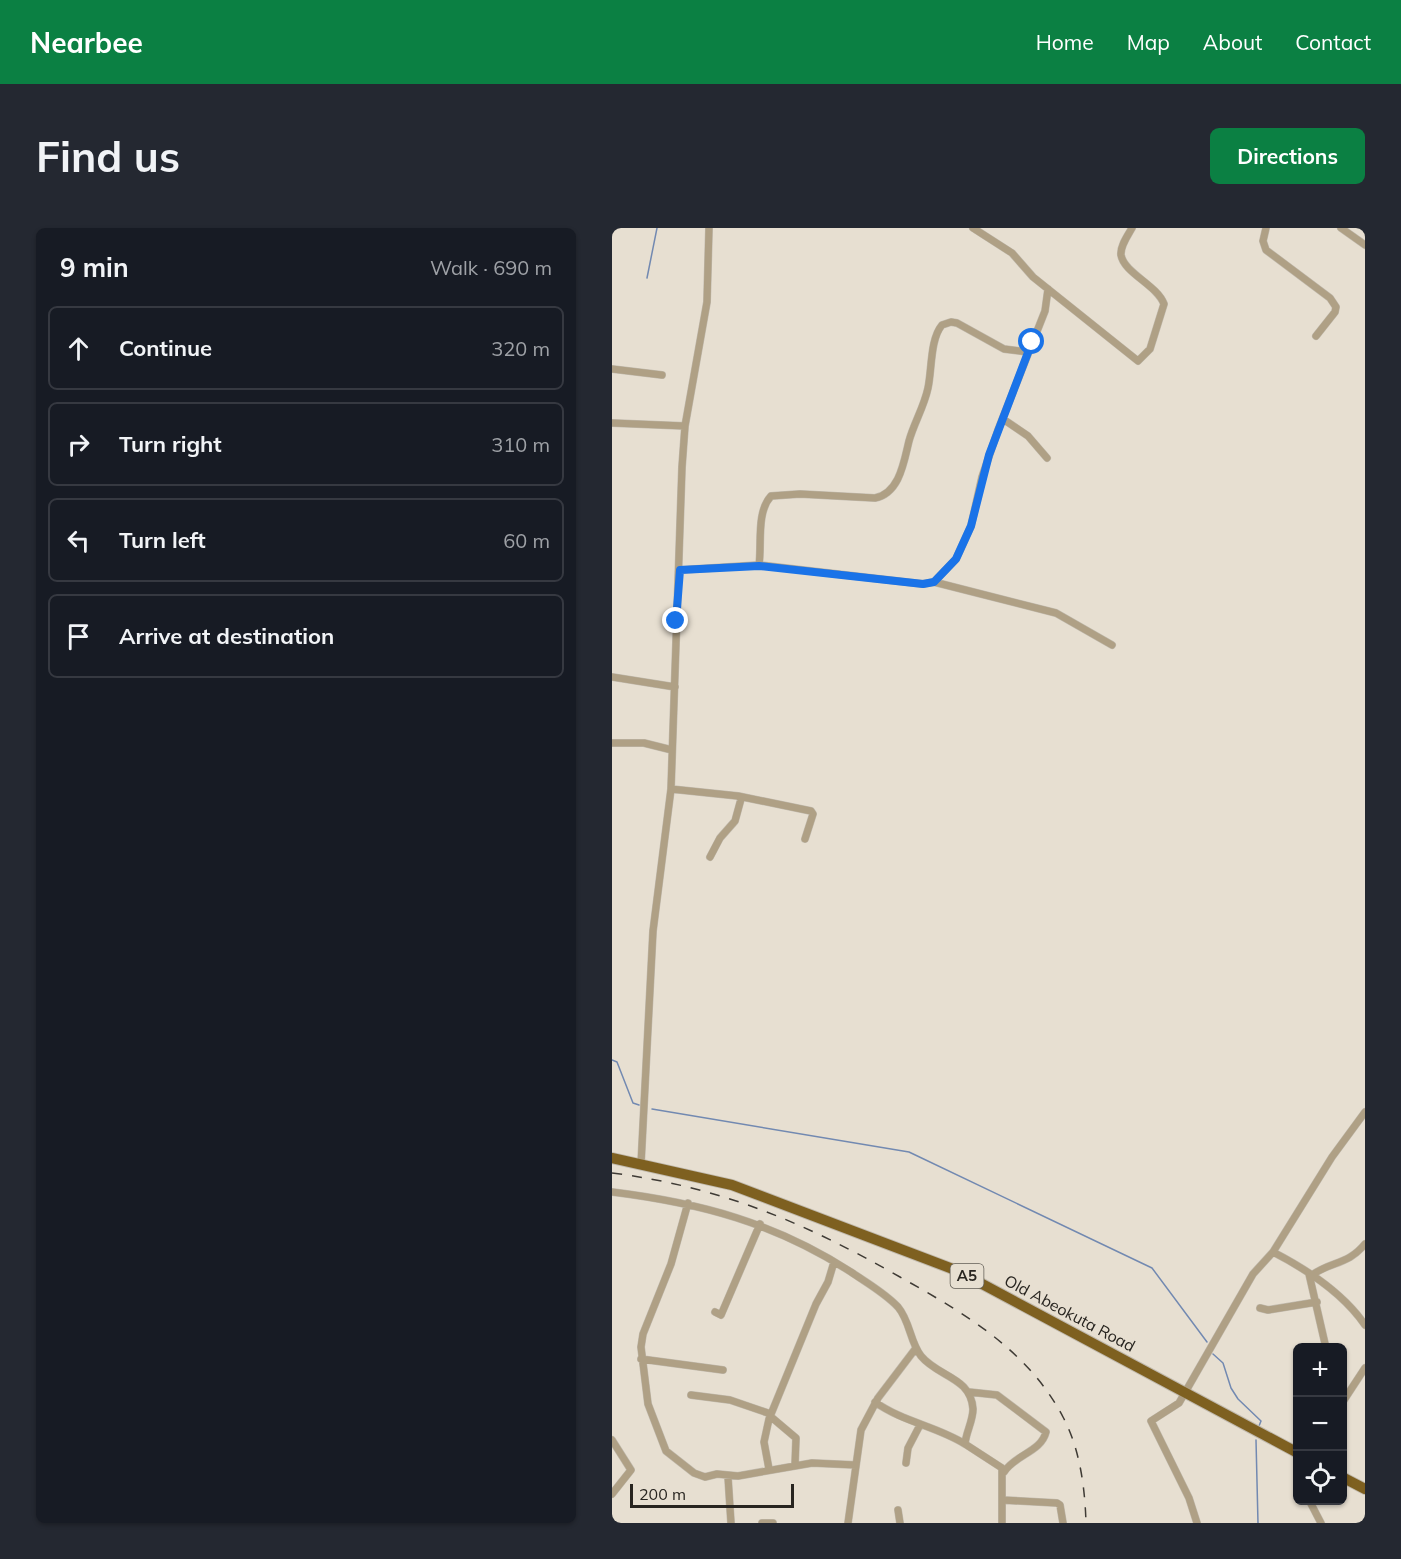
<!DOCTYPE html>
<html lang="en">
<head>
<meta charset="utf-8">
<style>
	:root { --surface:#171b24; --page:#242831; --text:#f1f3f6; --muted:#9ea1a6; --line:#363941; --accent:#0b8043 }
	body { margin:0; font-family:Mulish,sans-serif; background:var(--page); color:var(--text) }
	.controls { position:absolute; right:18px; bottom:18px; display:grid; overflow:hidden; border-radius:9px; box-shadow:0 2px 4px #0004 }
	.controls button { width:54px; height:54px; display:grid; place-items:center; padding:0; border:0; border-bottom:2px solid var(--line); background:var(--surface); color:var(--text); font:30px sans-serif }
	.scale { position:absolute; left:18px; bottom:15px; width:164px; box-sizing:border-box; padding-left:6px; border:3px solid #282520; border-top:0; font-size:16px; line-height:21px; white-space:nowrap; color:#282520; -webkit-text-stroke:4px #e7dfd1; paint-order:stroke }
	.stop { position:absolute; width:18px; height:18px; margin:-14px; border:4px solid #1a73e8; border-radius:50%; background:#fff }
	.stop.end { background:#1a73e8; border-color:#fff; box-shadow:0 2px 6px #0008 }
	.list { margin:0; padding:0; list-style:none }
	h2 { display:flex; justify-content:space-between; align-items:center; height:78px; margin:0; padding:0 24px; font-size:26px }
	h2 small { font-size:20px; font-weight:400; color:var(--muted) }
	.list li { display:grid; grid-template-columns:39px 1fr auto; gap:18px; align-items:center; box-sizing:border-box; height:84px; margin:0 12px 12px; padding:0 12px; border:2px solid var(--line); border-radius:9px }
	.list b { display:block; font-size:22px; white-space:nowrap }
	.list em { font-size:20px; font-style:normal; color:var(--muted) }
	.icon { flex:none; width:33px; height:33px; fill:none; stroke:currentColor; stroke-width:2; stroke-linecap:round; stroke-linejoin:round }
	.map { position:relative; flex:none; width:753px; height:1295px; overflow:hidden; border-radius:9px }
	header { display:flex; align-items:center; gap:36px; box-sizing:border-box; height:84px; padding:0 30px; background:var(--accent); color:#fff }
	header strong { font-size:28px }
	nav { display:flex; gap:33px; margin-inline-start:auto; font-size:21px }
	.intro { display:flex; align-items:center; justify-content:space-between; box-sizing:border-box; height:144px; padding:0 36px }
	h1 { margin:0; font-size:42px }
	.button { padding:15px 27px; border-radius:9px; background:var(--accent); color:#fff; font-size:21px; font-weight:700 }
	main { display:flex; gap:36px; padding:0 36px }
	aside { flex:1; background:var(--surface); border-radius:9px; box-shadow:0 2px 4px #0004 }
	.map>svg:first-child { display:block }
</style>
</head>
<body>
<header>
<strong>Nearbee</strong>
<nav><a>Home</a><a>Map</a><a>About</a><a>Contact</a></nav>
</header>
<div class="intro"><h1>Find us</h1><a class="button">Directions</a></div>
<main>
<aside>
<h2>9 min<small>Walk · 690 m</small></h2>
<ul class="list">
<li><svg class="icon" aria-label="ahead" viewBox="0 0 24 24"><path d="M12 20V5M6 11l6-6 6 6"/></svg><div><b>Continue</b></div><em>320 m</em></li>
<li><svg class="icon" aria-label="right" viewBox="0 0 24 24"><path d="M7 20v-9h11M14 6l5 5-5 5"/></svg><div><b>Turn right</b></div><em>310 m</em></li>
<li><svg class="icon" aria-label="left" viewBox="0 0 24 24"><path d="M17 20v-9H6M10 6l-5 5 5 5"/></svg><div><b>Turn left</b></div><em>60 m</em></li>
<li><svg class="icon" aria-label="arrive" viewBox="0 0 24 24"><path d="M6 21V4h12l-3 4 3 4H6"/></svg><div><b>Arrive at destination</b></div></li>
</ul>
</aside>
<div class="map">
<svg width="753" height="1295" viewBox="0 0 753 1295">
	<rect width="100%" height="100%" fill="#e7dfd1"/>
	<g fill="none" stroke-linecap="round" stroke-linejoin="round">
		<path stroke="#7289b1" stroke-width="1.5" d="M35,50l10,-50
			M0,832l5,2 16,41 6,2
			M40,881l257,43 243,116 55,74
			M601,1126l10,9 8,25 7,11 23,22 -2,5
			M644,1212l2,83"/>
		<g stroke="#c1baae" stroke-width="8">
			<path id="minor" d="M361,0l39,25 21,24 105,84 12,-12 14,-45c-7,-19 -40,-31 -43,-49 -1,-9 7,-20 11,-27
				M654,0l-3,13 3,9 64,48 6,9 -1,5 -19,24
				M729,0l24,17
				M0,141l50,6
				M391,191l25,17 19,22
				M0,195l73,3
				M147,337c3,-20 -3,-53 12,-69l29,-2 75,4c25,-5 29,-37 34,-57 5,-18 15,-34 19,-53 4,-18 2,-49 14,-63l9,-3 6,1 47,26 24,3
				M68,342l79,-5 164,19 11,-2 22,-23 15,-33 11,-49 16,-47 47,-119 3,-22
				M322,354l122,31 56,32
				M0,449l63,10
				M0,515h32l28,7
				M59,561l67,7 3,3 -6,22 -15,17 -10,19
				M126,568l73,15 2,3 -8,25
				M29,936l12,-233 18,-142 11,-322 3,-41 22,-124 2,-74
				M0,964c89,11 163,31 239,80 16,11 34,21 47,35 12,14 12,35 23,49 17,21 50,21 52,53 0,12 -7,23 -8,35l37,24v55
				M76,975l-17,61 -28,70 -2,13 7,57 18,47 28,22 11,4 12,-3 21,2 74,-13 44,2
				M661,1024c33,17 70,41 92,73
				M697,1046l17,74
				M700,1047c19,-14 36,-10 53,-31
				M648,1080l8,2 49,-8
				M103,1084l6,3 39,-91
				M29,1131l82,11
				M357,1164l28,3 49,37c-5,20 -30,22 -42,40
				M79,1167l39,5 41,14
				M263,1174c28,20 61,24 90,42
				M730,1175l23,-35
				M158,1188l26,22 -1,27
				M0,1212l19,30 -19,24
				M294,1235l2,-15 12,-23
				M157,1241l-5,-27 5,-23 47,-115 12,-22 6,-20
				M116,1249l3,46
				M390,1272l55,3 3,2 3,18
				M697,1272l12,23
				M286,1282l2,13
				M150,1295h11
				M236,1295l13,-93 17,-32 38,-50
				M585,1295l-8,-25 -38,-77 28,-18 74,-129 20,-22 59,-95 33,-45"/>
		</g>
		<g stroke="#c1baae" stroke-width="12">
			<path id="trunk" d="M0,930l120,27 226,86 340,182
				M730,1249l23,12"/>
		</g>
		<use href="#minor" stroke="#afa085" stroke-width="7"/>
		<use href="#trunk" stroke="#7e6020" stroke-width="10"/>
		<path stroke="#3f3b35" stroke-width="1.5" stroke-dasharray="10 10" stroke-linecap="butt" d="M0,945c110,14 193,50 288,104 64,36 128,73 163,140 17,32 22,71 23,106"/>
	</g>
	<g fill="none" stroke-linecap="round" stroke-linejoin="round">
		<path stroke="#1a73e8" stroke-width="8" d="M64,393l4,-51 79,-4 164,18 11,-2 22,-23 15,-33 18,-71 43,-113"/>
	</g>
	<g text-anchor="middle" stroke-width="6" stroke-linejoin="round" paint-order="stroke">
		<rect fill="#e7dfd1" stroke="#615d55" stroke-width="1.5" x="338.5" y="1036" width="33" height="24" rx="4.5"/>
		<g font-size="15" font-weight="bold" fill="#282520">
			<text x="355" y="1053">A5</text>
		</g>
		<g font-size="16" fill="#282520" stroke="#e7dfd1">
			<text transform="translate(458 1085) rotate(28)" y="6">Old Abeokuta Road</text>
		</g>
	</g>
</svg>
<div class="controls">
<button>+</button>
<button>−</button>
<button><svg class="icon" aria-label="locate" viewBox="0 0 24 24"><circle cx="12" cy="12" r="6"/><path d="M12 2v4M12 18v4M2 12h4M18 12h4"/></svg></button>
</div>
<div class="scale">200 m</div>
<div class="stop" style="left:420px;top:114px"></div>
<div class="stop end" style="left:64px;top:393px"></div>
</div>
</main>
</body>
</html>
